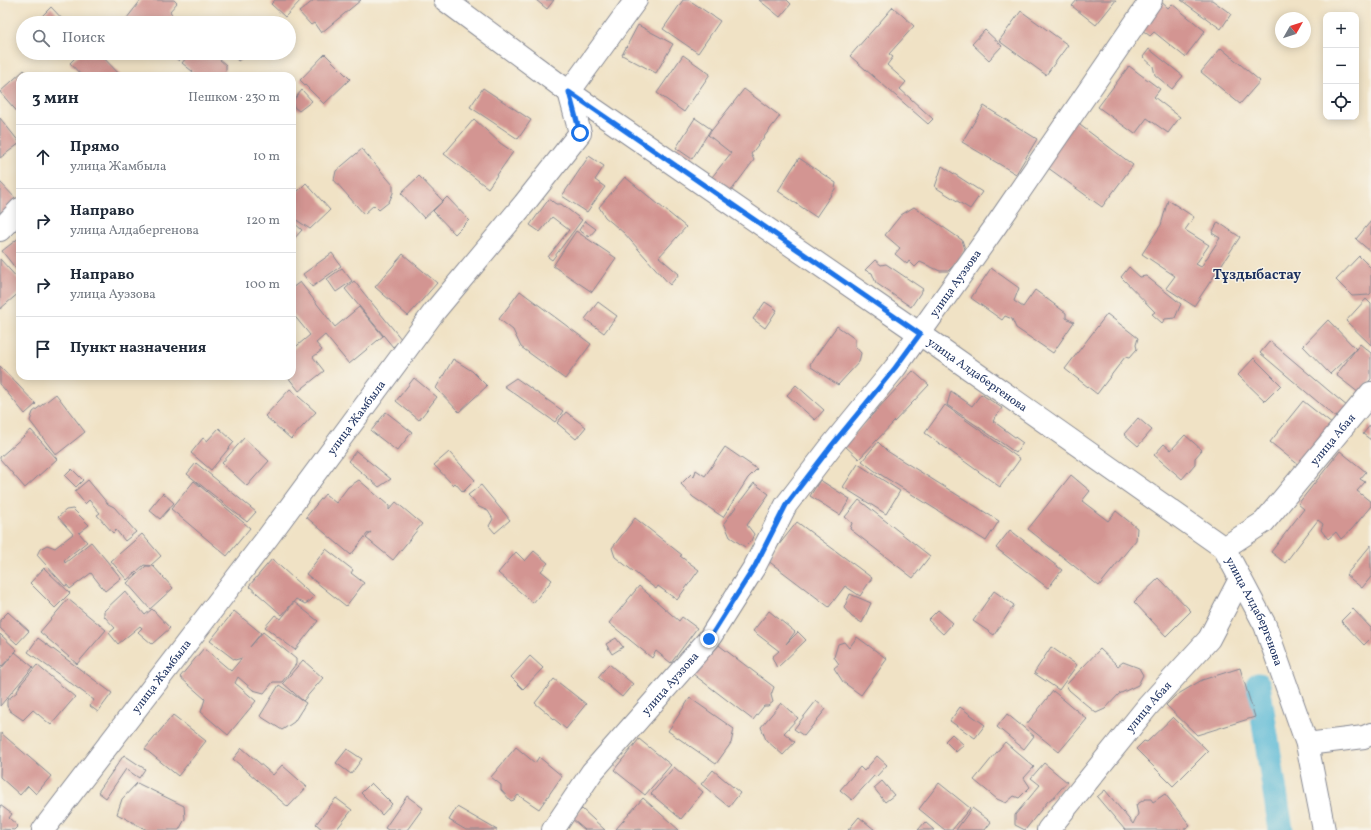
<!DOCTYPE html>
<html lang="ru">
<head>
<meta charset="utf-8">
<style>
	:root { --surface:#fff; --page:#f2f2f3; --text:#1f2937; --muted:#747a83; --line:#e0e1e3 }
	body { margin:0; font-family:Vollkorn,serif; background:var(--page); color:var(--text) }
	.controls { position:absolute; right:12px; top:12px; display:grid; overflow:hidden; border-radius:8px; box-shadow:0 2px 10px #0003 }
	.controls button { width:36px; height:36px; display:grid; place-items:center; padding:0; border:0; border-bottom:1px solid var(--line); background:var(--surface); color:var(--text); font:20px sans-serif }
	.compass { position:absolute; left:1275px; top:12px; width:36px; height:36px; border-radius:50%; background:var(--surface); box-shadow:0 2px 10px #0003; rotate:51deg }
	.stop { position:absolute; width:12px; height:12px; margin:-9px; border:3px solid #1a73e8; border-radius:50%; background:#fff }
	.stop.end { background:#1a73e8; border-color:#fff; box-shadow:0 1px 4px #0008 }
	.list { margin:0; padding:0; list-style:none }
	h2 { display:flex; justify-content:space-between; align-items:center; height:52px; margin:0; padding:0 16px; font-size:17px }
	h2 small { font-size:13px; font-weight:400; color:var(--muted) }
	.list li { display:grid; grid-template-columns:26px 1fr auto; gap:12px; align-items:center; box-sizing:border-box; height:64px; padding:0 16px; border-top:1px solid var(--line) }
	.list b { display:block; font-size:15px; white-space:nowrap }
	.list p { margin:0; font-size:13px; white-space:nowrap; color:var(--muted) }
	.list em { font-size:13px; font-style:normal; color:var(--muted) }
	.icon { flex:none; width:22px; height:22px; fill:none; stroke:currentColor; stroke-width:2; stroke-linecap:round; stroke-linejoin:round }
	.map { position:relative; flex:none; width:1371px; height:830px; overflow:hidden }
	.search { position:absolute; background:var(--surface); box-shadow:0 2px 10px #0003; left:16px; top:16px; width:280px; height:44px; display:flex; align-items:center; gap:10px; box-sizing:border-box; padding:0 14px; border-radius:22px; color:var(--muted); font-size:15px }
	.panel { position:absolute; background:var(--surface); box-shadow:0 2px 10px #0003; left:16px; top:72px; width:280px; height:308px; border-radius:12px }
	.map>svg:first-child { display:block }
</style>
</head>
<body>
<div class="map">
<svg width="1371" height="830" viewBox="0 0 1371 830">
	<rect width="100%" height="100%" fill="#f7f3e8"/>
	<filter id="ink" filterUnits="userSpaceOnUse"><feTurbulence type="fractalNoise" baseFrequency=".025" numOctaves="2"/><feDisplacementMap in="SourceGraphic" scale="8" xChannelSelector="R" yChannelSelector="G"/><feConvolveMatrix kernelMatrix="1 2 1 2 8 2 1 2 1" color-interpolation-filters="sRGB"/></filter>
	<filter id="wash" filterUnits="userSpaceOnUse"><feTurbulence type="fractalNoise" baseFrequency=".012" numOctaves="4" result="noise"/><feDisplacementMap in="SourceGraphic" scale="16" xChannelSelector="R" yChannelSelector="G"/><feGaussianBlur stdDeviation="0.9" result="paint"/><feColorMatrix in="noise" values="0 0 0 0 0 0 0 0 0 0 0 0 0 0 0 0 0 1.4 0 .05"/><feComposite in="paint" operator="in"/></filter>
	<g filter="url(#wash)">
		<rect width="100%" height="100%" fill="#f0e2c5"/>
		<g fill="none" stroke-linecap="round" stroke-linejoin="round">
			<path stroke="#57b8d5" stroke-width="25" d="M1258,685l23,145"/>
		</g>
		<g id="blocks">
			<path fill="#d39592" d="M141,0h33l3,3 -7,8 6,12h-53z
				M275,0h26l-16,17 -14,-13z
				M314,0h47l-40,33 -7,-10 -3,2 -12,-13z
				M536,0h18l-7,9z
				M683,0h6l31,21 -22,32 -35,-24z
				M759,0h28l4,4 -11,13z
				M1077,0h39l-20,25 -24,-19z
				M1159,0l9,8 4,-4 33,27 -20,26 -31,-25 -4,4 -12,-9z
				M1181,0h31l19,14 -10,15z
				M51,7l15,16h-31z
				M893,7l21,19 -25,28 4,3 -6,8 19,17 -6,7 33,30 -5,5 -78,-68z
				M1021,11l47,34 -22,30 -47,-34z
				M638,25l35,19 -17,29 -34,-18z
				M985,30l17,16 -13,14 -17,-16z
				M1221,48l39,33 -20,23 -39,-32z
				M1149,49l34,27 -11,13 -17,-14 -2,-9 -10,-9z
				M80,53h19l22,23h-39l-12,-13z
				M169,53h17l-7,8z
				M190,53h22l14,12v5l-5,6h-23l-16,-13z
				M231,53h14l1,2 -8,6z
				M325,54l25,25 -26,25 -24,-24z
				M683,55l27,19 -26,38 -27,-19z
				M1129,66l31,23 -6,8 26,20 -12,16 -21,-15 -12,16 -37,-27z
				M24,70l6,6h-10v39l-20,-23z
				M483,88l48,32 -13,19 -48,-32z
				M744,89l36,27 -29,38 3,6 -23,31 -19,-14 19,-24 -23,-18z
				M302,90l10,11 -13,10 -4,-3 -3,-6z
				M984,106l53,33 -21,35 -54,-32z
				M0,118l20,25 -20,15z
				M695,118l16,11 -19,30 -16,-11z
				M474,119l26,24 13,9 -25,36 -44,-34z
				M1072,119l61,46 -31,42 -62,-45z
				M362,149l31,36v8l-4,9 -10,8 -5,-5 -10,9 -30,-34 2,-9z
				M589,156l15,10 -9,14 10,7 -18,25 -25,-16z
				M799,158l37,25 -1,6 -19,28 -38,-26z
				M942,166l40,26 -12,17 -35,-22z
				M419,176l24,25 -19,17 -23,-25z
				M625,177l61,50 -27,30 20,17 -9,11 -46,-52 -19,-16 -6,-10z
				M0,182l17,18 -17,16z
				M306,183l24,27 -20,19 -18,-12v-20z
				M447,197l22,23 -14,14 -22,-23z
				M549,199l7,5h5l21,16 -30,40 -4,-3 21,-27 -17,-13 -12,15 -10,-7z
				M1168,200l26,17 -9,13 24,15 -13,19 5,3 19,-29 -8,-5 6,-11 22,15 -46,69 -28,-18 9,-12 -33,-22 19,-29z
				M914,207l48,33 3,9 -7,12 -10,10h-8l-20,-9 -5,5 -6,-6 -2,3 -12,-10 5,-6 -15,-13 16,-20z
				M292,221l10,9 -10,11z
				M585,221l11,8 -7,8 -10,-7z
				M1371,221v31l-15,-13z
				M576,231l40,27 -24,34 -39,-26z
				M20,237v37l-18,-23z
				M332,253l9,13 -29,21 -9,-13z
				M403,254l34,29 -29,33 -33,-29z
				M1359,256l12,12v25l-2,2 -17,1 -16,-16z
				M0,259l20,22v11l-20,17z
				M875,260l6,5 5,-1 37,25 -12,18 -35,-24 -4,-10 -7,-3z
				M1129,267l11,10 6,-1 35,28 -6,14 -10,1 -3,4 -10,-9 3,-2 -34,-35z
				M342,268l10,13 -16,11 -9,-13z
				M991,268l28,20 -5,13 9,6 12,-17 31,23v5l8,4 -21,31 -37,-25 -4,-9 -7,-3 -3,4 -31,-22z
				M354,281l48,59 -9,7 -48,-58z
				M300,282l35,45 24,-20 24,29 -34,28 -24,-29 -9,8 6,7 -9,7 11,14 -25,20 -12,-15h5v-26l18,-15 -18,-22v-25z
				M520,291l71,53 -26,35 -44,-32 -8,-17 -14,-11z
				M1366,299l5,5v41l-25,-24z
				M598,302l19,14 -13,17 -19,-14z
				M765,302l12,8 -12,18 -12,-9z
				M1107,314l31,24 -2,7 1,4 -8,9 -4,-1 -28,37 -32,-25z
				M1328,320l28,29 -26,25 -27,-28z
				M837,326l18,13v7l6,7 -2,9 -21,23 -27,-18 -1,-3z
				M1270,341l78,66 -10,12 -78,-66z
				M1360,344l11,9v26l-12,14 -23,-18z
				M1254,358l27,27 -16,16 -27,-26z
				M453,359l19,12 15,15 -28,26 -23,-24z
				M0,366l36,38 -11,10 -25,-30z
				M913,371l16,14 -70,74 -15,-14z
				M414,378l23,19 -18,23 -23,-19z
				M516,378l47,33 -8,11 -51,-36z
				M796,385l28,25 -9,10 -28,-25z
				M290,389l26,23 -25,27 -26,-23z
				M951,391l21,15 9,-12 21,14 -9,13 30,22 -7,10 -69,-48z
				M56,394l29,38 -29,23 -26,-34 3,-9z
				M1303,401l30,24 -33,41 -30,-24z
				M945,405l75,54 -20,28 -75,-54z
				M386,412l26,20 -15,19 -26,-20z
				M566,412l20,15 -10,12 -19,-16z
				M1138,418l14,12 -14,16 -14,-12z
				M1371,424v16l-8,-6z
				M219,428l15,14 -23,28 -20,-17 12,-15 4,3z
				M31,430l26,29 -32,29 -25,-29v-2z
				M1185,435l17,15 -7,8v6l-13,15 -28,-24 10,-11 7,6z
				M244,438l25,23 -22,25 -25,-23z
				M878,442l9,9 112,70 -13,20 -111,-70 -13,-10z
				M725,447l32,22 -9,9 -25,39 -30,-20 -12,-13 10,-10 3,3 2,-7 9,6z
				M356,451l35,28 -12,8 -31,-26z
				M1340,451l26,21 -6,7 5,3 -8,9 14,11v4l-19,23 -11,10 -5,-7 -8,7 -7,-9 2,-6 -5,-4 -33,43 -14,-11 33,-43 -6,-5z
				M449,452l26,28 -12,12 -8,-9 -2,2 -19,-20z
				M196,463l60,49 -9,10 -60,-48z
				M858,464l42,27 -14,23 -43,-27z
				M72,469l11,11 -7,7 -11,-11z
				M1071,475l19,16 -8,10 26,20 8,-10 21,17 -1,12 -37,46 -71,-57z
				M88,480l20,24 6,3 22,25 -11,9 -9,-11 -3,3 -16,-18 3,-2 -11,-13 -4,4 -10,-13z
				M359,480l30,26v4l7,-8 26,22 -29,36 -27,-22 5,-6 -4,2 -16,21 -45,-38 19,-23 11,9 12,-16z
				M820,480l30,19 -10,16 -30,-19z
				M194,481l56,47 -23,28 -56,-47z
				M754,483l15,11 -22,31 7,9 -3,7 -6,6 -15,-10 -6,-14z
				M481,485l29,35 -15,13 -6,-7 4,-7 -5,-8 -9,-4 -11,-12z
				M163,493l11,10 -14,16 -11,-9z
				M859,500l71,56 -17,22 -63,-49 2,-6 -7,-6z
				M73,509l16,16 -10,8 8,9 -23,18 1,3 26,-21 30,36 -16,13 -14,-18 -21,16 -3,-4 -2,1 -28,-31 3,-6 7,-4 8,3 18,-14 -15,-17 8,-7z
				M635,518l47,37 -2,1 19,14 -22,30 -19,-14 -2,3 -41,-32 -3,-9z
				M797,522l75,56 -12,18 -15,-10 -16,21 -62,-47z
				M1010,530l52,40 -14,18 -52,-40z
				M142,534l19,22 -11,10 -6,-1 -17,15 -16,-19z
				M1371,545v32l-9,11 -16,-13z
				M326,549l27,21 -2,3 13,10 -18,23 -40,-32z
				M534,551l14,12 -7,8 11,9 -19,23 -35,-30 18,-21 9,9z
				M272,559l42,38 -4,4 -5,3 -9,-5 -14,16 -33,-29z
				M146,566h7l20,22 -23,21 -23,-26z
				M44,568l26,25 -15,15 -25,-25z
				M1159,578l32,33 -25,25 -32,-34z
				M639,586l40,35 3,-4 15,11 -26,35 -15,-12 -4,7 -43,-35z
				M125,591l20,24 7,-6 18,19 -18,16 -14,-12 4,-4 -2,-2 -22,18 -9,-11 6,-5 -11,-12v-5z
				M994,591l20,14 -20,30 -21,-14z
				M850,594l21,9 -9,20 -10,-6 -8,-9z
				M68,599l38,31 -29,34 -37,-32z
				M294,602l24,19 -23,29 -30,-23 10,-12 6,4z
				M1353,609l18,19v10l-7,7 -23,-24z
				M938,610l15,13 -10,11 -15,-14z
				M234,611l27,22 -11,14 13,-15 33,27v5l-14,18h-9l-9,11 -11,-3 -15,-13 -3,6 21,18 -28,34 -27,-23 4,-13 -25,-22 24,-29 27,23 11,-13 -7,2 -25,-19z
				M769,611l26,21 -9,12 12,-12 8,8 -29,28 -5,-11 7,-6 -26,-20z
				M8,612l21,19 -12,13 -17,-16v-8z
				M0,634l17,16 -16,17 -1,-2z
				M857,637l30,22 -26,36 -18,-13 -9,-14 5,-4 -5,-7 4,-13 6,-2 5,6z
				M38,638l74,55 -14,19 -8,-6 4,-6 -66,-48z
				M616,638l7,9 -11,7 -6,-10z
				M716,643l58,44 -3,8 2,7 -5,4h-4l-11,14 -60,-46z
				M1051,647l26,18 -18,25 -25,-17z
				M1100,649l18,17 5,-4 16,6 4,7 -5,10 -19,9 -14,15 -9,4 -27,-23 -3,-5z
				M15,652l18,15 -33,39v-36z
				M530,656l13,12 -20,21 -12,-12z
				M303,660l20,18 -20,23 -20,-18z
				M609,664l24,20 -11,13 -24,-20z
				M37,665l38,32 -24,28 -18,-15 -10,10 -13,-9 -3,-5v-6l10,-8 3,-7z
				M1240,668l15,49 -58,18 -31,-30 9,-9 27,-16z
				M554,679l32,25 -20,25 -31,-26z
				M279,685l27,18 -12,19 -12,8 -22,-14z
				M1053,691l34,28 -28,33 -33,-27z
				M690,698l44,31 -3,14 -15,21 -48,-33z
				M816,701l10,8 -22,27 -10,-7z
				M781,703l17,15 -14,15 11,9 -12,13 -17,-15 -5,-13z
				M960,707l25,18 -10,13 -25,-17z
				M1007,714l27,22 -10,13 -27,-22z
				M173,715l33,26 -28,35 -33,-27z
				M1173,717l35,34 -35,35 -37,-37 8,-8 3,1z
				M1,733l50,43 -15,18 -8,-8 -8,9 -20,-18z
				M952,734l12,11 -8,7 -11,-11z
				M639,739l32,26 -26,30 -31,-25z
				M1005,742l29,25 -10,11 6,9 -11,11 -5,-2 -8,7 -9,-4 -23,-19z
				M516,747l19,16 4,-6 23,19 -23,33 -21,-14 -4,5 -3,1 -10,-11v-5l-10,-8z
				M242,748l31,27 9,-10 25,22 -19,20 -55,-48z
				M347,749l15,10 -11,15 -15,-11z
				M124,755l21,14 -6,9 -13,-9 -20,29 -8,-6z
				M877,756l10,9 -11,12 -2,-1 -22,24 -12,-10 20,-23 4,4z
				M1044,763l23,19 -13,15 -6,4 -23,29 -10,-5v-10l25,-30 -9,-7z
				M674,767l29,25 -22,27 -30,-25z
				M713,770l27,23 -11,14 -28,-23z
				M882,781l12,14 -9,7 -11,-14z
				M137,783l47,23 1,13 -6,11h-32l-30,-16 5,-15z
				M371,783l21,21 -10,11 -21,-22z
				M939,783l31,25 -18,22h-7l-26,-21z
				M1105,790l28,34 5,-10 -2,-9 9,-6h6l2,3 12,-8 25,31 -7,5h-58l-28,-33z
				M407,796l16,12 -16,22h-19l-3,-2z
				M336,798l16,12 -16,20h-13l-7,-6z
				M643,798l36,32 -63,-1z
				M0,805l12,9 -3,4 9,8 -4,4 -14,-1z
				M457,807l40,23h-31l-17,-10z
				M972,808l19,14 -6,8h-29z
				M582,809l23,21h-20l-13,-11z
				M859,817l16,13h-27z
				M925,822l9,8h-16z"/>
		</g>
	</g>
	<g filter="url(#ink)">
		<use href="#blocks" fill-opacity="0" stroke="#868892" stroke-width="1"/>
		<g fill="none" stroke-linecap="round" stroke-linejoin="round">
			<g stroke="#868892" stroke-width="24">
				<g id="minor">
					<path d="M0,230l20,-21"/>
					<path id="s1" d="M1224,548l40,-26 107,-129"/>
					<path d="M1307,744l57,-7 7,-3"/>
					<path id="s2" d="M43,830l225,-293 166,-225 90,-108 56,-71 -11,-41 67,-92"/>
					<path id="s3" d="M553,830l39,-58 117,-133 46,-73 31,-61 46,-60 63,-77 100,-141 156,-227"/>
					<path id="s4" d="M1048,830l100,-124 61,-67 31,-60"/>
				</g>
			</g>
			<g stroke="#868892" stroke-width="24">
				<g id="secondary">
					<path id="s5" d="M445,0l124,92 351,242 304,214 41,77 42,119 17,86"/>
				</g>
			</g>
			<use href="#minor" stroke="#fff" stroke-width="22"/>
			<use href="#secondary" stroke="#fff" stroke-width="22"/>
		</g>
	</g>
	<g fill="none" stroke-linecap="round" stroke-linejoin="round" filter="url(#ink)">
		<path stroke="#1a73e8" stroke-width="5" d="M580,133l-11,-41 351,242 -25,34 -63,77 -46,60 -31,61 -46,73"/>
	</g>
	<g text-anchor="middle" stroke-width="3" stroke-linejoin="round" paint-order="stroke">
		<g font-size="12" fill="#1b2f5e" stroke="#f7f3e8">
			<text dy="4" stroke="none"><textPath href="#s3" startOffset="681">улица Ауэзова</textPath></text>
			<text dy="4" stroke="none"><textPath href="#s5" startOffset="651">улица Алдабергенова</textPath></text>
			<text dy="4" stroke="none"><textPath href="#s2" startOffset="518">улица Жамбыла</textPath></text>
			<text dy="4" stroke="none"><textPath href="#s1" startOffset="155">улица Абая</textPath></text>
			<text dy="4" stroke="none"><textPath href="#s5" startOffset="1023">улица Алдабергенова</textPath></text>
			<text dy="4" stroke="none"><textPath href="#s2" startOffset="194">улица Жамбыла</textPath></text>
			<text dy="4" stroke="none"><textPath href="#s3" startOffset="188">улица Ауэзова</textPath></text>
			<text dy="4" stroke="none"><textPath href="#s4" startOffset="159">улица Абая</textPath></text>
		</g>
		<g font-size="14" font-weight="bold" fill="#1b2f5e" stroke="#f7f3e8">
			<text x="1257" y="279">Тұздыбастау</text>
		</g>
	</g>
</svg>
<div class="controls">
<button>+</button>
<button>−</button>
<button><svg class="icon" aria-label="locate" viewBox="0 0 24 24"><circle cx="12" cy="12" r="6"/><path d="M12 2v4M12 18v4M2 12h4M18 12h4"/></svg></button>
</div>
<svg class="compass" viewBox="-18 -18 36 36"><path d="M0-13l5 13h-10z" fill="#e53935"/><path d="M0 13l5-13h-10z" fill="#747a83"/></svg>
<div class="stop" style="left:580px;top:133px"></div>
<div class="stop end" style="left:709px;top:639px"></div>
<div class="search"><svg class="icon" aria-label="search" viewBox="0 0 24 24"><circle cx="10" cy="10" r="6"/><path d="M15 15l6 6"/></svg>Поиск</div>
<section class="panel">
<h2>3 мин<small>Пешком · 230 m</small></h2>
<ul class="list">
<li><svg class="icon" aria-label="ahead" viewBox="0 0 24 24"><path d="M12 20V5M6 11l6-6 6 6"/></svg><div><b>Прямо</b><p>улица Жамбыла</p></div><em>10 m</em></li>
<li><svg class="icon" aria-label="right" viewBox="0 0 24 24"><path d="M7 20v-9h11M14 6l5 5-5 5"/></svg><div><b>Направо</b><p>улица Алдабергенова</p></div><em>120 m</em></li>
<li><svg class="icon" aria-label="right" viewBox="0 0 24 24"><path d="M7 20v-9h11M14 6l5 5-5 5"/></svg><div><b>Направо</b><p>улица Ауэзова</p></div><em>100 m</em></li>
<li><svg class="icon" aria-label="arrive" viewBox="0 0 24 24"><path d="M6 21V4h12l-3 4 3 4H6"/></svg><div><b>Пункт назначения</b></div></li>
</ul>
</section>
</div>
</body>
</html>
